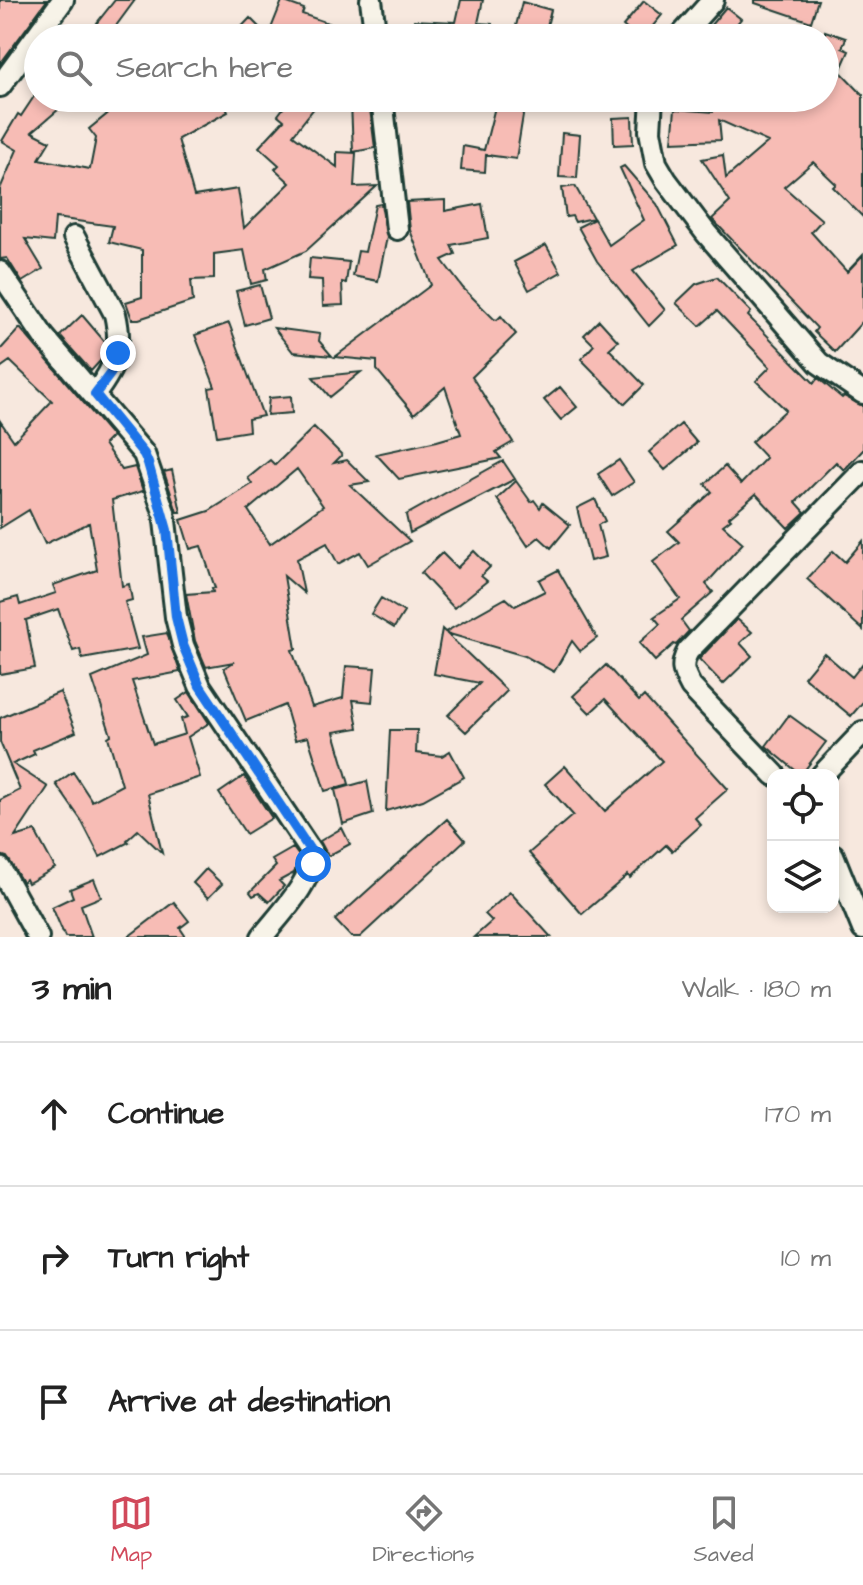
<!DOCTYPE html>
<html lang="en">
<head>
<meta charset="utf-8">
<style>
	:root { --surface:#fff; --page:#f6f6f6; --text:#222; --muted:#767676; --line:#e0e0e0; --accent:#d1495b }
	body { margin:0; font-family:"Architects Daughter",sans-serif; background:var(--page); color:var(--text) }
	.controls { position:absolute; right:24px; bottom:24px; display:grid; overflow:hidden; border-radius:16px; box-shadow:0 4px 12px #0003 }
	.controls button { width:72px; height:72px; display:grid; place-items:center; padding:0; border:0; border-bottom:2px solid var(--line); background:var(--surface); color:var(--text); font:40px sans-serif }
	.stop { position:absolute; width:24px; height:24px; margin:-18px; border:6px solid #1a73e8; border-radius:50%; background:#fff }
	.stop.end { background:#1a73e8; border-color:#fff; box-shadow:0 2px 8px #0008 }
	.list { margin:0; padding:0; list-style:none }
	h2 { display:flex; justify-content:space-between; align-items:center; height:104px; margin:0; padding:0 32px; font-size:34px }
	h2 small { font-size:26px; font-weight:400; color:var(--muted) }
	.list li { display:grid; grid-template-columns:52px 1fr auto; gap:24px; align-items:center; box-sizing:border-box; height:144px; padding:0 32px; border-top:2px solid var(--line) }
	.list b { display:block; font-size:30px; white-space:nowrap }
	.list em { font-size:26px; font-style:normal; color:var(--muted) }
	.icon { flex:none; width:44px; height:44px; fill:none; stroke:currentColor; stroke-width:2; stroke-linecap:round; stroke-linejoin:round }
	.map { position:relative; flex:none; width:863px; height:937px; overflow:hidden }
	.search { position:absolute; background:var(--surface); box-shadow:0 4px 12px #0003; left:24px; right:24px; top:24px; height:88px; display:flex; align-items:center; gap:20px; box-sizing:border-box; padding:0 28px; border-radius:44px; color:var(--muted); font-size:30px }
	.sheet { height:536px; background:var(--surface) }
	nav { display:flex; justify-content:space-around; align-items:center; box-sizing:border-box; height:112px; border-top:2px solid var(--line); background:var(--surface); font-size:22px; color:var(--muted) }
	nav a { display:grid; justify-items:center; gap:4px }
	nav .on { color:var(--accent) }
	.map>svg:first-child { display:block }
</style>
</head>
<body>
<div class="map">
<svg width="863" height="937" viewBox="0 0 863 937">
	<rect width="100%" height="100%" fill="#f7e8de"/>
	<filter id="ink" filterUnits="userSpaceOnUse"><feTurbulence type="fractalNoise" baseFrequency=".0125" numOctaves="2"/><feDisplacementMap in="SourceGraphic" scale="16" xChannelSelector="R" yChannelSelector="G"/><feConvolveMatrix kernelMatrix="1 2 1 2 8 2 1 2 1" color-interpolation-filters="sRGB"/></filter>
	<g filter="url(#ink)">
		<path fill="#f7bcb5" stroke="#1f3d34" stroke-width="2" fill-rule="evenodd" d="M0,0h47l-47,64z
			M115,0h20l-28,38h-22z
			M461,0h22l-5,23 14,1v14h-79l1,-18 42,2z
			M755,0h63l-7,22 -56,-19z
			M282,1l22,8 -2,5 29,10 -5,14h-95l19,-20 18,18z
			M644,1l18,14 -19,23h-6l-14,-12z
			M522,2l29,8 -7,28 -30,-4z
			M726,7l15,12 -16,19h-25z
			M825,31l21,7 -4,10 7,3 -9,20 23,24v122l-30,-30 3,-3 -23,-22 -29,25 38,33 -11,12 36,40 16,-17v66l-28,31 -21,-20 3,-4 -105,-109 18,-17 -28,-43 21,-4 3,23 42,-36 -49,-22 2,20 -49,2 3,-33 38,3 3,-14h109z
			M35,95l3,3h34l-40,34 18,9 -11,18 51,10 6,-31 -7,-9 38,-31h95l6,14 -50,27 16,57 44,-7 6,39 46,-45 -15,-14 4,-4 -20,-18 25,-27 -6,-5 13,-17 8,6 5,-6h18l-29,37 44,32v-15l19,1 -2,34 23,-1 -71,65 -41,18 2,11 -16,4 -7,-34 -30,4v25l-23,1 2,21 -54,18h-7l-6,-17 16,-5v-47l-33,-8 4,-16 -58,-8 -2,24 -28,-3 18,30 -21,13 -15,-24 -7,1v-70l17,-39 -15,-9 16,-27 3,2z
			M497,99l28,4 -9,56 -30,-4 -1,17 -24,-2 2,-24 21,4z
			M369,101l6,47 -22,4 -2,-50z
			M632,117l1,27 -19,1 -1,-27z
			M562,133l18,2 -3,43 -18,-1z
			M624,166l33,38 21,41 -45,26 32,39 -16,16 -52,-65 -19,-34 16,-8 15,26 35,-25 -24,-52z
			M575,186l18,32 -18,4 -3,-6 -6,1 -4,-29z
			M445,200v11l37,-7 6,34 -37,7 4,9 -13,6 21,28 31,31 3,1 4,-4 15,18 -44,43 41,65 -17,10 5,6 -102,21 -23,-25 61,-13 24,-7 -16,-47 -31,27 -37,-44v-9l-42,-4 96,-72 -21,-55 -3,-28z
			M381,204l6,33 -9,44 -25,-5 5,-25 7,1 10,-47z
			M546,245l15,27 -32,18 -15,-28z
			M310,258l39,4 -3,21 -4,-1 1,23 -20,1 -1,-26 -14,-1z
			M717,277l34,35 -3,4 66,67 4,-5 24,20 2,-2 19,10v44l-19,20 -8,-8 -40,40 9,10 -17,16 -32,-34 -27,23 2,2 -8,6 20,18 -37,41 7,8 -32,28 8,11 -13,14 -2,-1 -19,17 -16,-18 21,-19 -6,-7 26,-18 -27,-37 26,-20 -11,-11 44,-39 -7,-8 20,-18 16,18 25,-26 -15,-16 35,-32 -30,-29 14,-14 -53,-56 -17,15 -24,-23 20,-19z
			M260,285l9,33 -24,7 -9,-34z
			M82,315l23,27 -4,18 -10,11 -31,-35z
			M599,320l19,21 -9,8 35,36 -19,19 -44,-45 13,-14 -10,-10z
			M229,323l34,93 -15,3 1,12 -32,5 -8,-48 6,-1 -20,-52z
			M20,328l92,108 -8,8 18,26 13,-3 8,24 -31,9 10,86 7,-2 3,16 -7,2 13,47 -56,10 -2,-10 -7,2 -15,-42 -32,11 9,48 -35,6v-72l18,-5 2,8 36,-12 -3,-8 44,-15 -8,-47 -44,21 -16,-34 -29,18v-107l14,20 38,-40 -42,-40 -10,7v-18z
			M274,328l46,6 -1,7 13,15 -39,-4z
			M361,372l-31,25 -17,-20z
			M560,387l17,20 -16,13 -17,-20z
			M291,396l1,17 -25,2 2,-17z
			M681,424l16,19 -32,27 -16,-18z
			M314,427l28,28 -8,8 13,-3 22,22 -19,3 60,56 -42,24 -8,-13 -22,12 -11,-21 -30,16 7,34 -20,-17 12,73 -4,1 20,57 31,-9 3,-32 29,2 -3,34 -19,-2 5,28 -24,4 15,52 -24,7 -17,-54 -13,3 -10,-35 -39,16 -22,-53 10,-6 -28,5 -11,-26 -9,-47 27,-2 -1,-4h3l-14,-42 -11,3 -9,-29 28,-9 43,-27 -4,-6 22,-18 5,5zM297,469l26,37 -53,38 -22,-34z
			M619,460l15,22 -22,14 -14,-22z
			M503,461l12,18 -105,54 -4,-18z
			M172,470l9,42h-4l-13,-40z
			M516,481l15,21 3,-2 6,8 3,-5 27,22 -19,23 -12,-11 -11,9 -31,-47z
			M595,499l10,22 -7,4 8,32 -16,4 -13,-53z
			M863,541v89l-56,-51 26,-28 12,11z
			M474,551l16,16 -9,9 6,5 -33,27 -33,-35 21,-20 15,15z
			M558,570l39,68 -17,13 -8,-10 -18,31 -29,-16 -79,-23 61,58 -41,41 -18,-17 32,-32 -46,-9 8,-45 3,3 61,-34 9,8 30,-15 -6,-11z
			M381,598l23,14 -10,16 -23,-14z
			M737,619l15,13 -12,11 12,13 -29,28 -24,-25z
			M167,633l13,39 -48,9 21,63 32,-10 -4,-15 7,-2 -11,-17 12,-8 20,31 -21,14 12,40 -52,17 14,59 -24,-23 -11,10 2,2 -29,15 -19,-37 -25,-36 17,-12 19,29 30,-16 -14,-48 3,-2 -19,-57 55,-23 -5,-18z
			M824,653l28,24 11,-14v39l-12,14 -47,-39z
			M606,665l33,36 5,-5 84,93 -33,29 6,7 -29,26 -6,-6 -36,33 -2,-3 -46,39 -53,-61 44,-38 -28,-31 20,-18 40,45 57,-50 -57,-62 -15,14 -17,-17z
			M60,692l16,40 -43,18 2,4 -22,10 35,23 -33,50 20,-6 20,37 -27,15 -2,-4 -4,3 -15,-25 -7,-2v-55l20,-10 -20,-48v-24z
			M789,715l37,27 -25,33 -35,-29z
			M390,730h27l-1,23 26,3 8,-5 14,26 -41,23 -37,11z
			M244,776l28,42 -26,16 -27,-41z
			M367,781l6,33 -30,10 -8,-34z
			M447,819l18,21 -105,97h-9l-16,-17z
			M342,828l8,16 -22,12 -8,-15z
			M293,848l6,8 -1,5 -4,12 -15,8 5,5 -15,16 -10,-9 -6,3 -3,-4 26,-26 -4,-6z
			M206,869l16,15 -14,14 -15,-15z
			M94,879l7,18 -20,8 11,32h-27l-13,-30 21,-10 -3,-8z
			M510,892l41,45h-77l18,-16 -7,-7z
			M174,902l15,19 -9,7 6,9h-58z"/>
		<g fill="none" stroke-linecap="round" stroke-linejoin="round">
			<g stroke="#1f3d34" stroke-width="26">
				<path id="minor" d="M371,0l5,38
					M679,38l34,-38
					M0,86l63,-86
					M382,98l15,131
					M652,98l-2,33 6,32 10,17 40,53 113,130 44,30
					M74,237l41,77c8,35 1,52 -20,80
					M0,272l44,65 100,117 20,58 12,105 7,28 17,41 112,167c2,28 -33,62 -50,84
					M775,775l-84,-88c-8,-15 -11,-21 -3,-36l175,-180
					M822,775l41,-43
					M833,855l30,74
					M0,868l38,69"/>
			</g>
			<use href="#minor" stroke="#f7f3e8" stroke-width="20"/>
		</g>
	</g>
	<g fill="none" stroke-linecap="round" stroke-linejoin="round" filter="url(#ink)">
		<path stroke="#1a73e8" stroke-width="10" d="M118,353l-8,21 -15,20 49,60 4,9 19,67 9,87 7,28 17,41 112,167 1,11"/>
	</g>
</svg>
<div class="controls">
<button><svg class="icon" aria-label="locate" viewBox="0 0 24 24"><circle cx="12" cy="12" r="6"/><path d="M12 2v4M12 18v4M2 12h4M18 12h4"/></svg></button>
<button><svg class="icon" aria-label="layers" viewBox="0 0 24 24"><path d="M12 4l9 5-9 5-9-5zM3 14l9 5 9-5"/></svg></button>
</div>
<div class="stop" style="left:313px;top:864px"></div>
<div class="stop end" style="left:118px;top:353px"></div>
<div class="search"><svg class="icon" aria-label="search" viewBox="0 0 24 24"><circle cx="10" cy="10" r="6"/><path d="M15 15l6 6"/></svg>Search here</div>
</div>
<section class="sheet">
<h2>3 min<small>Walk · 180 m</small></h2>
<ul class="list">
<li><svg class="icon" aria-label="ahead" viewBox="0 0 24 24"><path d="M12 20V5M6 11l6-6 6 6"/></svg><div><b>Continue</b></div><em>170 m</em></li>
<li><svg class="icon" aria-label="right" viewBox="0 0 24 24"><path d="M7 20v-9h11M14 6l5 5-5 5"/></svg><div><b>Turn right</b></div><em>10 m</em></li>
<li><svg class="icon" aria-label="arrive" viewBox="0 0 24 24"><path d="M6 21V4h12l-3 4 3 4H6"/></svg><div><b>Arrive at destination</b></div></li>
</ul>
</section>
<nav>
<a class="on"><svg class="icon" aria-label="map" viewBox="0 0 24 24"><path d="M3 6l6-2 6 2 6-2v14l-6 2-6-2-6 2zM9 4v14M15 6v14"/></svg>Map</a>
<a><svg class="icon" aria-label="directions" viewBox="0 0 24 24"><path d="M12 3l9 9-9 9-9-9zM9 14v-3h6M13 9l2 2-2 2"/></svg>Directions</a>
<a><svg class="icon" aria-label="saved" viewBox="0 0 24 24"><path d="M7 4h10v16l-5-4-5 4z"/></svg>Saved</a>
</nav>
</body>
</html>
